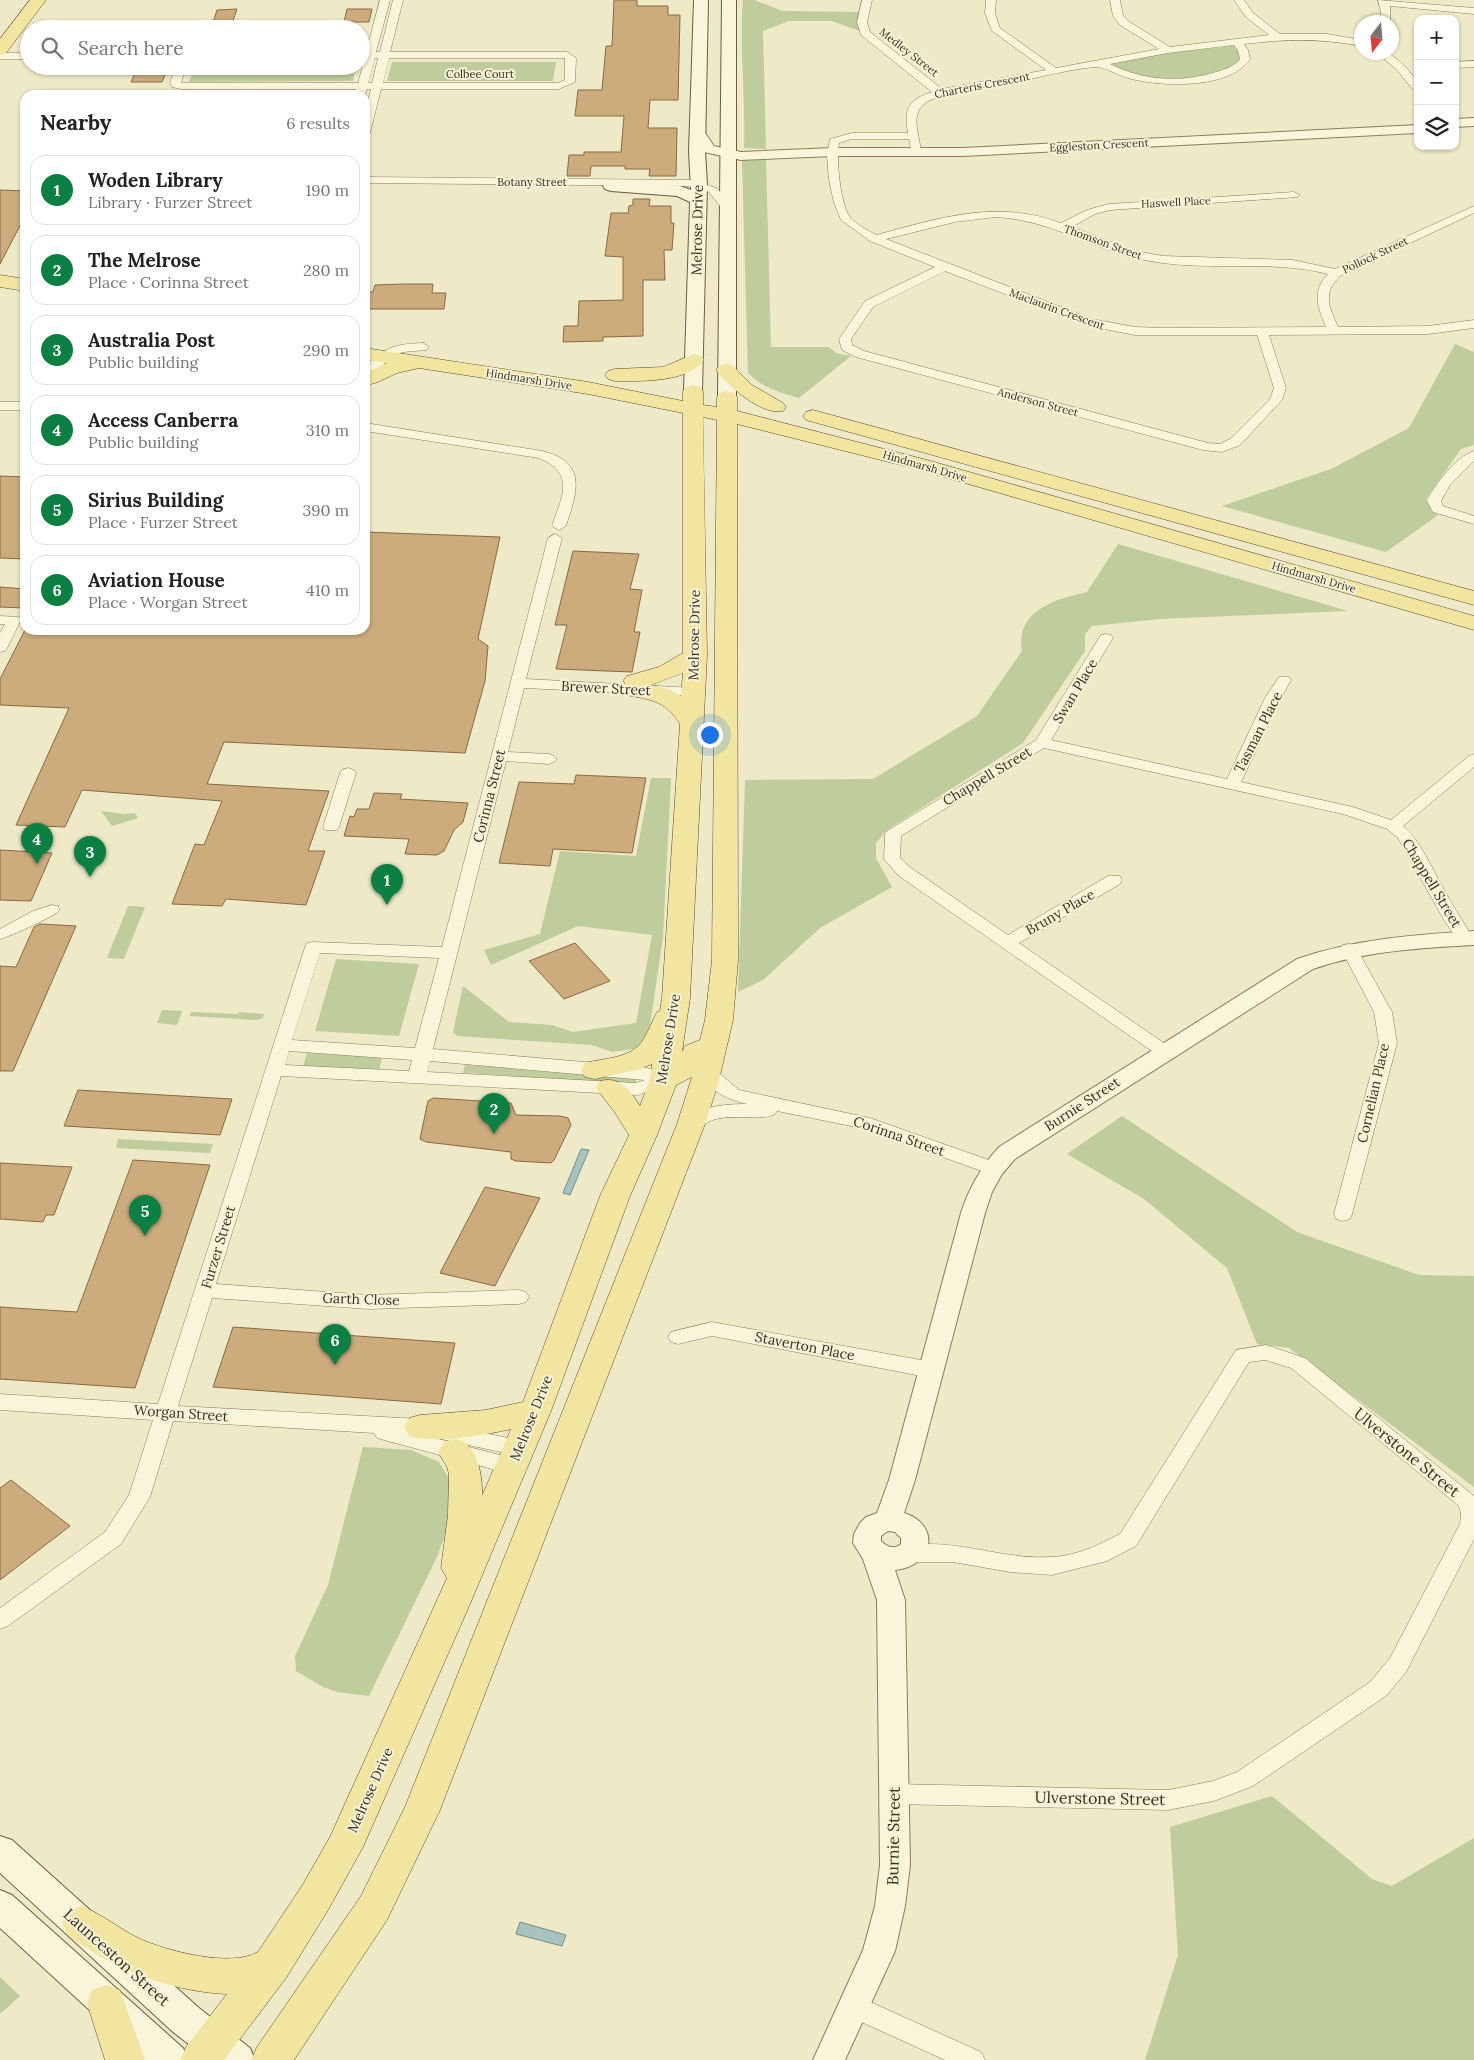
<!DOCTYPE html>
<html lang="en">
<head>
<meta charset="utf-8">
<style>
	:root { --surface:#fff; --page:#f6f6f6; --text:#222; --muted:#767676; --line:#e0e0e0; --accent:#0b8043 }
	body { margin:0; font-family:Lora,serif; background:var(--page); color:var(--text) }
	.controls { position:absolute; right:15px; top:15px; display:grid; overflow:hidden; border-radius:10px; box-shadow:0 1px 4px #0004 }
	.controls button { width:45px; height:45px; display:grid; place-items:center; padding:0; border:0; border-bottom:1px solid var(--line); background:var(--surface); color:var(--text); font:25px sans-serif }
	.compass { position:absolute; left:1354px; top:15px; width:45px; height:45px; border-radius:50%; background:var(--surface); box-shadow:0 1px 4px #0004; rotate:196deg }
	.you { position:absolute; left:709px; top:734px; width:18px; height:18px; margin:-12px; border:4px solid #fff; border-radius:50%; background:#1a73e8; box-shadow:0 0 0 8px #1a73e833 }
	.badge { display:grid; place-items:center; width:32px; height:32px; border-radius:50%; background:var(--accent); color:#fff; font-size:16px; font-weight:700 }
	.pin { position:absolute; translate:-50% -41px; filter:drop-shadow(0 1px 2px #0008) }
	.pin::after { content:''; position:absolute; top:26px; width:18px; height:15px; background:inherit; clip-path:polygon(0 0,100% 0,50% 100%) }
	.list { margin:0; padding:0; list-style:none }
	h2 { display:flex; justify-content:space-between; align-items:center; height:65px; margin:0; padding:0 20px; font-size:21px }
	h2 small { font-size:16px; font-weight:400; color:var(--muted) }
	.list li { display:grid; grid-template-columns:32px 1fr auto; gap:15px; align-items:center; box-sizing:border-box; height:70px; margin:0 10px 10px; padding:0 10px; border:1px solid var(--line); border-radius:15px }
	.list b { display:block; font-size:19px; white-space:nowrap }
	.list p { margin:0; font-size:16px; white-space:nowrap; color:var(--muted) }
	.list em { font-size:16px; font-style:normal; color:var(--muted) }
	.icon { flex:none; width:28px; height:28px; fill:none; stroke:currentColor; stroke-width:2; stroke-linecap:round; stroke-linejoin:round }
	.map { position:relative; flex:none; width:1474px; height:2060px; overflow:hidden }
	.search { position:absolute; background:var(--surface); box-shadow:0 1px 4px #0004; left:20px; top:20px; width:350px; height:55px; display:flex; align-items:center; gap:12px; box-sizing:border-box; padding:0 18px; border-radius:28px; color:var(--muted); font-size:19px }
	.panel { position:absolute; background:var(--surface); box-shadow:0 1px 4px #0004; left:20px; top:90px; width:350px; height:545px; border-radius:15px }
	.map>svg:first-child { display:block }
</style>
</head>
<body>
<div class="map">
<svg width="1474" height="2060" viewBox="0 0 1474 2060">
	<rect width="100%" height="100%" fill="#eee9c7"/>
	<path fill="#becd9b" d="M743,0h11l29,11 81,1 1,21 -33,-12h-43l-26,10 3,118 -22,-1c2,-49 -5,-99 -1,-148z
		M1237,43l5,21 -48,17 -41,-1 -53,-17 68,-13z
		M392,62h164l-3,19h-166z
		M195,66h161l-3,15 -164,1z
		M766,160l5,187h58l7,6 15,3 -52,42c-19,-5 -36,-10 -51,-25l-6,-212z
		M1455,344l19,8v93l-13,4 -35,50 5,10 7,6 -52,37 -164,-46 109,-37 78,-41z
		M1118,544l230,67 -189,8 -67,7 -7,8v17l-62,92 -136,87 -11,13v15l16,29 -72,41 -57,52 -25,12 7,-212 128,-1 104,-63 45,-65c-7,-40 33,-52 65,-59z
		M651,778h20l-8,159 -15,102 -8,9 -28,4 -20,-7 -135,-9 -4,-4 10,-46 46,36 43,3 21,7 63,-9 16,-88 -74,-9 -87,39 -7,-15 56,-16 20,-83 76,5z
		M101,811l23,3 11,-1 3,5 -26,8z
		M128,906l17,1 -21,52 -17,-1z
		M336,959l83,5 -20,72 -84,-5z
		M162,1010l20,1 -5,14 -20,-2z
		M191,1012l47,2 1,-2 25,2 -1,4 -7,2 -66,-4z
		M307,1053l75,4 -3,14 -76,-4z
		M465,1065l173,11 -3,8c-57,-2 -114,-8 -172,-11z
		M1122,1116l175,116 122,43 55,1v211l-185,-139 -32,-4 -30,-76 -83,-69 -77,-45z
		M118,1139l95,5 -3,9 -94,-5z
		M363,1447l48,3 28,12 11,18 3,30 -15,45 -69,141 -32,-4 -14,-5 -27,-16 -1,-15 33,-71z
		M1272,1796l100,83 20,7 82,-48v222h-329l33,-105 -8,-128z
		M0,1977l20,19 -20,18z"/>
	<path fill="#a8c2bf" stroke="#6e918e" d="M581,1149l8,1 -19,45 -7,-2z
		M520,1922l46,13 -4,11 -46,-12z"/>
	<path fill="#ccab7d" stroke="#896a42" d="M614,0h23v6h31v9h12l-2,85h-28l-2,28h29l-1,48h-27l1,-7h-25v-3h-34l-1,10h-23l2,-21h15v-3h37l3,-36h-49l3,-26h24l4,-44h6z
		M237,9l-5,15 -19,-1 4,-13z
		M347,9h25l-3,13h-25z
		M138,66h31l-7,16h-31z
		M0,190l25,1v25l-25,48z
		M633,199h17l-1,7h22v17h3l-2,27h-8l1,30h-22v56l-40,1v4l-40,1 1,-16h14l1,-25 44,-1v-43l-18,-1 6,-43h17l1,-7 4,-1z
		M404,284h29l-1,9h14l-2,16h-79v-17h8l2,-7z
		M0,476l25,1v82l-25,-1z
		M365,532l135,5 -22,102 10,7 -3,35 -20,72 -241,-11 -17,42 122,7 -21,60h17l-19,54 -80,-6 -4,7 -50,-2 23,-60 9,1 18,-44 -140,-11 -17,37 -49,-2 53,-117 -69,-3v-26l25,-49h340z
		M573,551l66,3 -9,35 12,1 -8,42h6l-8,40 -76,-3 11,-44h-12z
		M0,587l25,2v19l-25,-1z
		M576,775l70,3 -14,75 -79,-4 -3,17 -51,-3 20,-81 55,2z
		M374,793l28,1 -2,5 68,4 -5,19 -9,8 -10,21 -7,4 -32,-1 4,-15 -65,-3 6,-20 4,1 3,-8h12z
		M0,850l52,3 -21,48 -31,-1z
		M40,924l36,2 -63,145h-13v-105l16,1 18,-40z
		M575,943l35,38 -46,18 -35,-38z
		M78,1090l154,9 -12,36 -156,-9z
		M433,1098l78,5 5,12 44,1 8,2 3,7 -17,35 -3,3 -35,-2 -5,-2v-7l-85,-10 -6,-3 8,-38z
		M133,1160l77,5 -75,223 -135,-9v-72l77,5z
		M0,1163l72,4 -18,48h-8l-3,7 -43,-3z
		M485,1187l55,11 -45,88 -55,-13z
		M233,1327l222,16 -14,61 -228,-17z
		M11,1480l59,46 -70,54v-92z"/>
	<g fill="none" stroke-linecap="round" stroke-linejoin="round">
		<g stroke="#8a7c5c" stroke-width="1">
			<path id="minor" d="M380,0h10l-14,52h4l13,-52h10l-13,52h177l9,6 -1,24 -16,7h-178l-11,44 -5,3v-24l6,-23h-4l-2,6h-10l1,-6h-175l-9,-2 -2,-4 6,-17h10l-5,17h177l7,-25h-4v-6h5zM375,58h3l-6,25h-4zM389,58h176v22l-7,3h-175z
				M862,0h10l-5,22 3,10 72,57 104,-19 -54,-39 -7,-18 1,-13h10l-1,13 5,15 56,40 103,-19 -39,-24 -7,-9 -3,-16h10l3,15 5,6 42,26 99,-12 -23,-18 -12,-17h10l9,13 27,21h47l35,6v6c-45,-8 -74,-7 -118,-2l4,6 2,9c-20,31 -91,28 -122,19 -9,-2 -25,-12 -32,-11 -25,2 -51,9 -76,14 -30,6 -61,9 -90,19 -22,12 -11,31 -9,52l-1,2h-8l-3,-15h-57l-13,4c-3,15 1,61 11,74 6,7 17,13 26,18 64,-17 120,-36 185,-12l26,-13 22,-6 185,-12 6,3 -2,2 -188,13 -15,4 -23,13 63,24 28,5 130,4 42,9 139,-63v7l-134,63c-18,18 -11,30 -2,51l90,-1 46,-6v8l-46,6 -159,1 17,53 -4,12 -42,45 -18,7 -19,-2 -347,-93 -14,-7 -3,-11 26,-38 70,-34 -65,-26 -29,-21 -7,-17 -5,-23 -2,-24 3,-17 22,-6h56c-4,-25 0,-33 24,-41l-71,-57 -4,-13zM1234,45l4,6 2,8c-6,8 -15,10 -24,13 -34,11 -73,9 -106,-8l58,-11zM996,217c58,3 99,35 154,44 59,11 119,-2 178,13 -17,17 -10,34 -2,53l-163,1 -28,-1 -43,-8 -206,-80 69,-17zM945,271l144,55 46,9h122l17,53 -4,11 -40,40 -10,5 -12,-1 -344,-92 -12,-6 -1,-6 22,-32z
				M1378,0l96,8v6l-84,-8v16h-10l1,-10z
				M1376,52h12l17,14 13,16v10l-4,-1 -17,-21z
				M0,53h29v6h-29z
				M1474,61v6l-19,1v-6z
				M365,177l324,3 28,8 17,21 -2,2h-8l-15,-19 -21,-6 -323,-3z
				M423,343l6,4 -2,3 -24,2 -9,3 -25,23 -4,1v-12c19,-20 31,-23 58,-24z
				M0,402h25v8h-25z
				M365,423l177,28c46,11 35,41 24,75l-7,4 -7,-4c10,-30 24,-52 -13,-68l-174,-27z
				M1474,451v10l-24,24 -9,16 2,5 31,10v8l-41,-12 -6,-11c8,-16 29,-45 47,-50z
				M555,534l7,4 -36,141 168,9 5,1 2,3 -2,3 -5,1 -170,-8 -16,64 41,2 5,2 3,3 -3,3 -5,2 -43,-3 -73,288 210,18 27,8 3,4 -3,4 -32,12 -357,-19 -65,208 153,11 150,-5 7,2 3,5 -3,5 -7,2 -150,5 -157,-11 -34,108 242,13 106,23 3,6 -3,6 -7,2 -92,-20 84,22 7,2 3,6 -3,6 -7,2 -127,-34 -7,-2 -3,-5 -201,-12 -23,76 -29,47 -113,82 -8,3v-21l105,-76 24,-37 24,-75 -153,-10v-16l158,10 147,-457 2,-4 6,-1 129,5 106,-409zM320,953l119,5 -24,90 -123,-8zM289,1051l123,9 -3,11 -124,-6zM430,1061l215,19 -9,3 -209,-11z
				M0,616l19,1 2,3 -14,28 -2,3 -5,1v-19l5,-9h-5z
				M1106,634l5,1 2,3 -62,102 176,39 38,-81 14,-21h10l2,3 -10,18 -40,84 112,25 38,13 78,-64 5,-2v13l-71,59c18,15 28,41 40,62 9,17 20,33 30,50l-2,4 -6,1 -6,-1 -15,-22 -46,-82 -11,-9 -44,-15 -299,-66 -143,88 -1,22 11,10 97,67 100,-59h12l2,4 -2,4 -101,59 152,105 3,4 -3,4 -6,2 -6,-2 -260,-180 -15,-17 1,-25 2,-3 149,-91 63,-102 2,-3z
				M348,768l6,2 2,3 -17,54 -2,3h-12l-2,-3 17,-54 2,-3z
				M52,905l6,1 2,4c-3,5 -51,27 -60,29v-10l33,-18z
				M1349,944l6,1 2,4 35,63 5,31 -45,171 -2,5 -7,2 -7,-2 -2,-5 45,-171 -5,-31 -33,-63 2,-4z
				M707,1066l6,2 26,22 131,28 130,46 2,5 -2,5 -7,1 -132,-47 -84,-17 -3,4c-19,6 -39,-1 -58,4 -13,3 -19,15 -32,11l-3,-4c12,-20 45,-22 66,-22 -21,-5 -37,-13 -49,-32l3,-4z
				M712,1322l220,40 7,3 3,5 -3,5 -7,3 -220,-42 -34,8 -7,-2 -3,-5 3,-5z
				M1266,1345l39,13 169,138v43l-68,133 -20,24 -133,90 -39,15 -46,9 -274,-6 -8,-3 -4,-7 4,-7 8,-3 274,6 45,-9 24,-9 133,-90 20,-24 70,-134 1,-12 -3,-7 -167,-137 -26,-8 -16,2 -113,184 -29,15 -55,14 -42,-3 -57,-10h-43l-8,-3 -3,-6 3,-6c9,-3 18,-3 27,-3 41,0 82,16 123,13 24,-1 47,-12 68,-23l116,-184z
				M855,1995l126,57 4,8h-40l-99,-45 -3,-8 3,-8z"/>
		</g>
		<g stroke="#8a7c5c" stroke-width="2">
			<path id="tertiary" d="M1474,118v8l-19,1v-8z
				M1418,125v8l-455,23h-130l-92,4 -37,-8 -13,-19 2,-3h10l11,16 27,6 92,-4h130z
				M1474,931v14c-55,3 -109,6 -161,24l-298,190 -13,15 -10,18 -7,21 -70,267 -11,33c38,12 29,54 -9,57l10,30 5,265 -5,41 -10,45 -50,109h-32l50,-110 12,-44 5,-41 -3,-265 -14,-41 -10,-16 1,-9 6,-11 6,-6 11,-4 12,-33 72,-267c8,-25 20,-46 38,-66l298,-188c58,-20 116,-24 177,-28zM888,1531l7,1 6,6v6c-7,6 -14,3 -20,-3v-5z"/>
		</g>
		<g stroke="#6c5d3f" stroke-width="2">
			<path id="secondary" d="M694,0h14l-3,151 2,34 -5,206 -3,4 -6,1 -6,-1 -3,-4 6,-189 -13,-6 -66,-5 -6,-2 -2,-3 2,-3 6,-2 69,5 11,4 -2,-39z
				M722,0h14v397l-3,4 -6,1 -6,-1 -3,-4z
				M0,1836l12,4 187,168 51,40 5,12h-46l-36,-28 -173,-159z
				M0,1890l12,5 171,153 5,12h-44l-144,-132z"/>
		</g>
		<g stroke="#584a30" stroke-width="1">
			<path id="primary" d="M30,0h16l-40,53 -6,2v-16z
				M0,275l25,4v12l-25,-4z
				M365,348l223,34 95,19v-10l3,-4 7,-2 7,2 3,4v14l14,2v-10l3,-4 7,-2 7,2 3,4v14l190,49 547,156v14l-561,-162 -176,-44 1,536 -5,60 -15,64 -13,40 -265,686 -53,110 -93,140h-43l6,-13 104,-151 44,-89 272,-683 15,-47 -16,8 -19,50 -27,61 -79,215 -81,193 -107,243 -35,63 -42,68 -62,82h-44l6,-13 41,-53c-49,-2 -101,-20 -142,-47 -5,-4 -15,-8 -18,-13 -2,-4 -3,-8 -5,-11l6,-12 13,-5c21,8 37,22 57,32 28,13 93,30 120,14l44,-66 28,-49 117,-259 -6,-10 7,-53 1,-41 -2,-7 -9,-15 5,-9c3,-1 8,-4 11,-4 24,1 29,40 28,57l29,-67c-26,6 -77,15 -102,7l-5,-9 5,-9 11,-3 66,-5 37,-8 77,-206 29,-61 -15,-24 -18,-23 4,-7c20,-5 30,9 40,25l10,-27 2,-15 -12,5 -45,10 -10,-2 -4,-7 4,-7c19,-5 46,-4 58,-23 6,-9 9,-19 14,-28l3,-1 2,-13 18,-274c-16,-26 -32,-24 -58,-30l-4,-5 7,-6 -2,-2 4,-5 32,-9 24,-14v-240l-95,-19 -169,-26 -22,5 -19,9 -7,2 -6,-2v-9l22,-10 -22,-3zM703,417l14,3 -5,540 -7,60 -5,20 -15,6 -3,6 8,-54 17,-343zM683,673l-2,23 -13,-7 -17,-4z
				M694,354l7,2 3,4c-16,23 -64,21 -89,21l-7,-2 -3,-4 3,-4 7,-2 48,-2z
				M726,364l7,2 19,19 31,18 3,4 -3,4c-21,5 -55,-25 -67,-41l3,-4z
				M813,410l661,181v14l-668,-185 -3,-4 3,-4z
				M106,1985l14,5 25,70h-40l-18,-57 5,-13z"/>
		</g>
		<use href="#minor" fill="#f9f5da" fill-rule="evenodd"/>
		<use href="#tertiary" fill="#f9f5da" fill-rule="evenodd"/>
		<use href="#secondary" fill="#f9f5da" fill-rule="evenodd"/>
		<use href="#primary" fill="#f1e5a0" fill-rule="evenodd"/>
	</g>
	<g text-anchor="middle" stroke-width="4" stroke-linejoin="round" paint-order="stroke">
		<g font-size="11" fill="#3a3120" stroke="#f6f2d7">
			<text transform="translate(909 52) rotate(38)" y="4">Medley Street</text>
			<text x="480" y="78">Colbee Court</text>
			<text transform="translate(982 85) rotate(-11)" y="4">Charteris Crescent</text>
			<text transform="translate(1099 145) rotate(-3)" y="4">Eggleston Crescent</text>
			<text x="532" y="186">Botany Street</text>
			<text transform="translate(1176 202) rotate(-3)" y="4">Haswell Place</text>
			<text transform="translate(1103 242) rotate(20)" y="4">Thomson Street</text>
			<text transform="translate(1375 255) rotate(-25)" y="4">Pollock Street</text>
			<text transform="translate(1057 309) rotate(20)" y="4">Maclaurin Crescent</text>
			<text transform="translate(529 379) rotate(9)" y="4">Hindmarsh Drive</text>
			<text transform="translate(1038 402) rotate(15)" y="4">Anderson Street</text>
			<text transform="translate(925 466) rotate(16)" y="4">Hindmarsh Drive</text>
			<text transform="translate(1314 577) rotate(16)" y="4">Hindmarsh Drive</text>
		</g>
		<g font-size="14" fill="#3a3120" stroke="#f6f2d7">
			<text transform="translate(697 230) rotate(-89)" y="5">Melrose Drive</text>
			<text transform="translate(694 635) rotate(-89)" y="5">Melrose Drive</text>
			<text transform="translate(606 688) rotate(3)" y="5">Brewer Street</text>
			<text transform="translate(1075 691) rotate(-59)" y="5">Swan Place</text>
			<text transform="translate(1258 732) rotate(-63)" y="5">Tasman Place</text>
			<text transform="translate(987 776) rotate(-31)" y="5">Chappell Street</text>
			<text transform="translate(489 796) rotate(-76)" y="5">Corinna Street</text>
			<text transform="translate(1432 883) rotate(59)" y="5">Chappell Street</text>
			<text transform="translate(1060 912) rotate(-30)" y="5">Bruny Place</text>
			<text transform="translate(668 1039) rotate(-81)" y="5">Melrose Drive</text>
			<text transform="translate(1373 1093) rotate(-77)" y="5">Cornelian Place</text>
			<text transform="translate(1082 1104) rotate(-33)" y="5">Burnie Street</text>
			<text transform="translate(899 1136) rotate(19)" y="5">Corinna Street</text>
			<text transform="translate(218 1247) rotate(-73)" y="5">Furzer Street</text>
			<text transform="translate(361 1299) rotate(2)" y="5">Garth Close</text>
			<text transform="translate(805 1346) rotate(11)" y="5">Staverton Place</text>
			<text transform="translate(181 1413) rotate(4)" y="5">Worgan Street</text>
			<text transform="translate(531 1418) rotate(-68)" y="5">Melrose Drive</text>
			<text transform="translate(370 1790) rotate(-66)" y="5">Melrose Drive</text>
		</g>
		<g font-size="16" fill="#3a3120" stroke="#f6f2d7">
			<text transform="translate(1407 1452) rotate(39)" y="6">Ulverstone Street</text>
			<text transform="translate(1100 1798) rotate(1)" y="6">Ulverstone Street</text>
			<text transform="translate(893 1836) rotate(-89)" y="6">Burnie Street</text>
			<text transform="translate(117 1957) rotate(42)" y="6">Launceston Street</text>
		</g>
	</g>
</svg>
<div class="controls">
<button>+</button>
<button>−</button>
<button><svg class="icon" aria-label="layers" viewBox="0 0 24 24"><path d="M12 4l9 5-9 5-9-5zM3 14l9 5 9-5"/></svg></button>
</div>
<svg class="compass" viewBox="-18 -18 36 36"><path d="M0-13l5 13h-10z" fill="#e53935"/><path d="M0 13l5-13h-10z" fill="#767676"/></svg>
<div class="you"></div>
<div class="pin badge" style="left:387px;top:905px">1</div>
<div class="pin badge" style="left:494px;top:1134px">2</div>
<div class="pin badge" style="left:90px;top:877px">3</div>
<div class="pin badge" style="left:37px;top:864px">4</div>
<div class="pin badge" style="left:145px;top:1236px">5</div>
<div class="pin badge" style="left:335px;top:1365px">6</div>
<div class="search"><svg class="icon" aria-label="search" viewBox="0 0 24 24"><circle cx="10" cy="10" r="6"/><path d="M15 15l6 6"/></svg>Search here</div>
<section class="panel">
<h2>Nearby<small>6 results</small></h2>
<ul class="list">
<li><span class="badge">1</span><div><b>Woden Library</b><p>Library · Furzer Street</p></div><em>190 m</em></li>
<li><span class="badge">2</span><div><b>The Melrose</b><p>Place · Corinna Street</p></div><em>280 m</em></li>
<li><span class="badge">3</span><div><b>Australia Post</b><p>Public building</p></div><em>290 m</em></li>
<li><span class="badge">4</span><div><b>Access Canberra</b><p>Public building</p></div><em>310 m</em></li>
<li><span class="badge">5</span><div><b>Sirius Building</b><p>Place · Furzer Street</p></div><em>390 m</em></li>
<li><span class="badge">6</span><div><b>Aviation House</b><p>Place · Worgan Street</p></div><em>410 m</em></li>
</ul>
</section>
</div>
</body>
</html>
